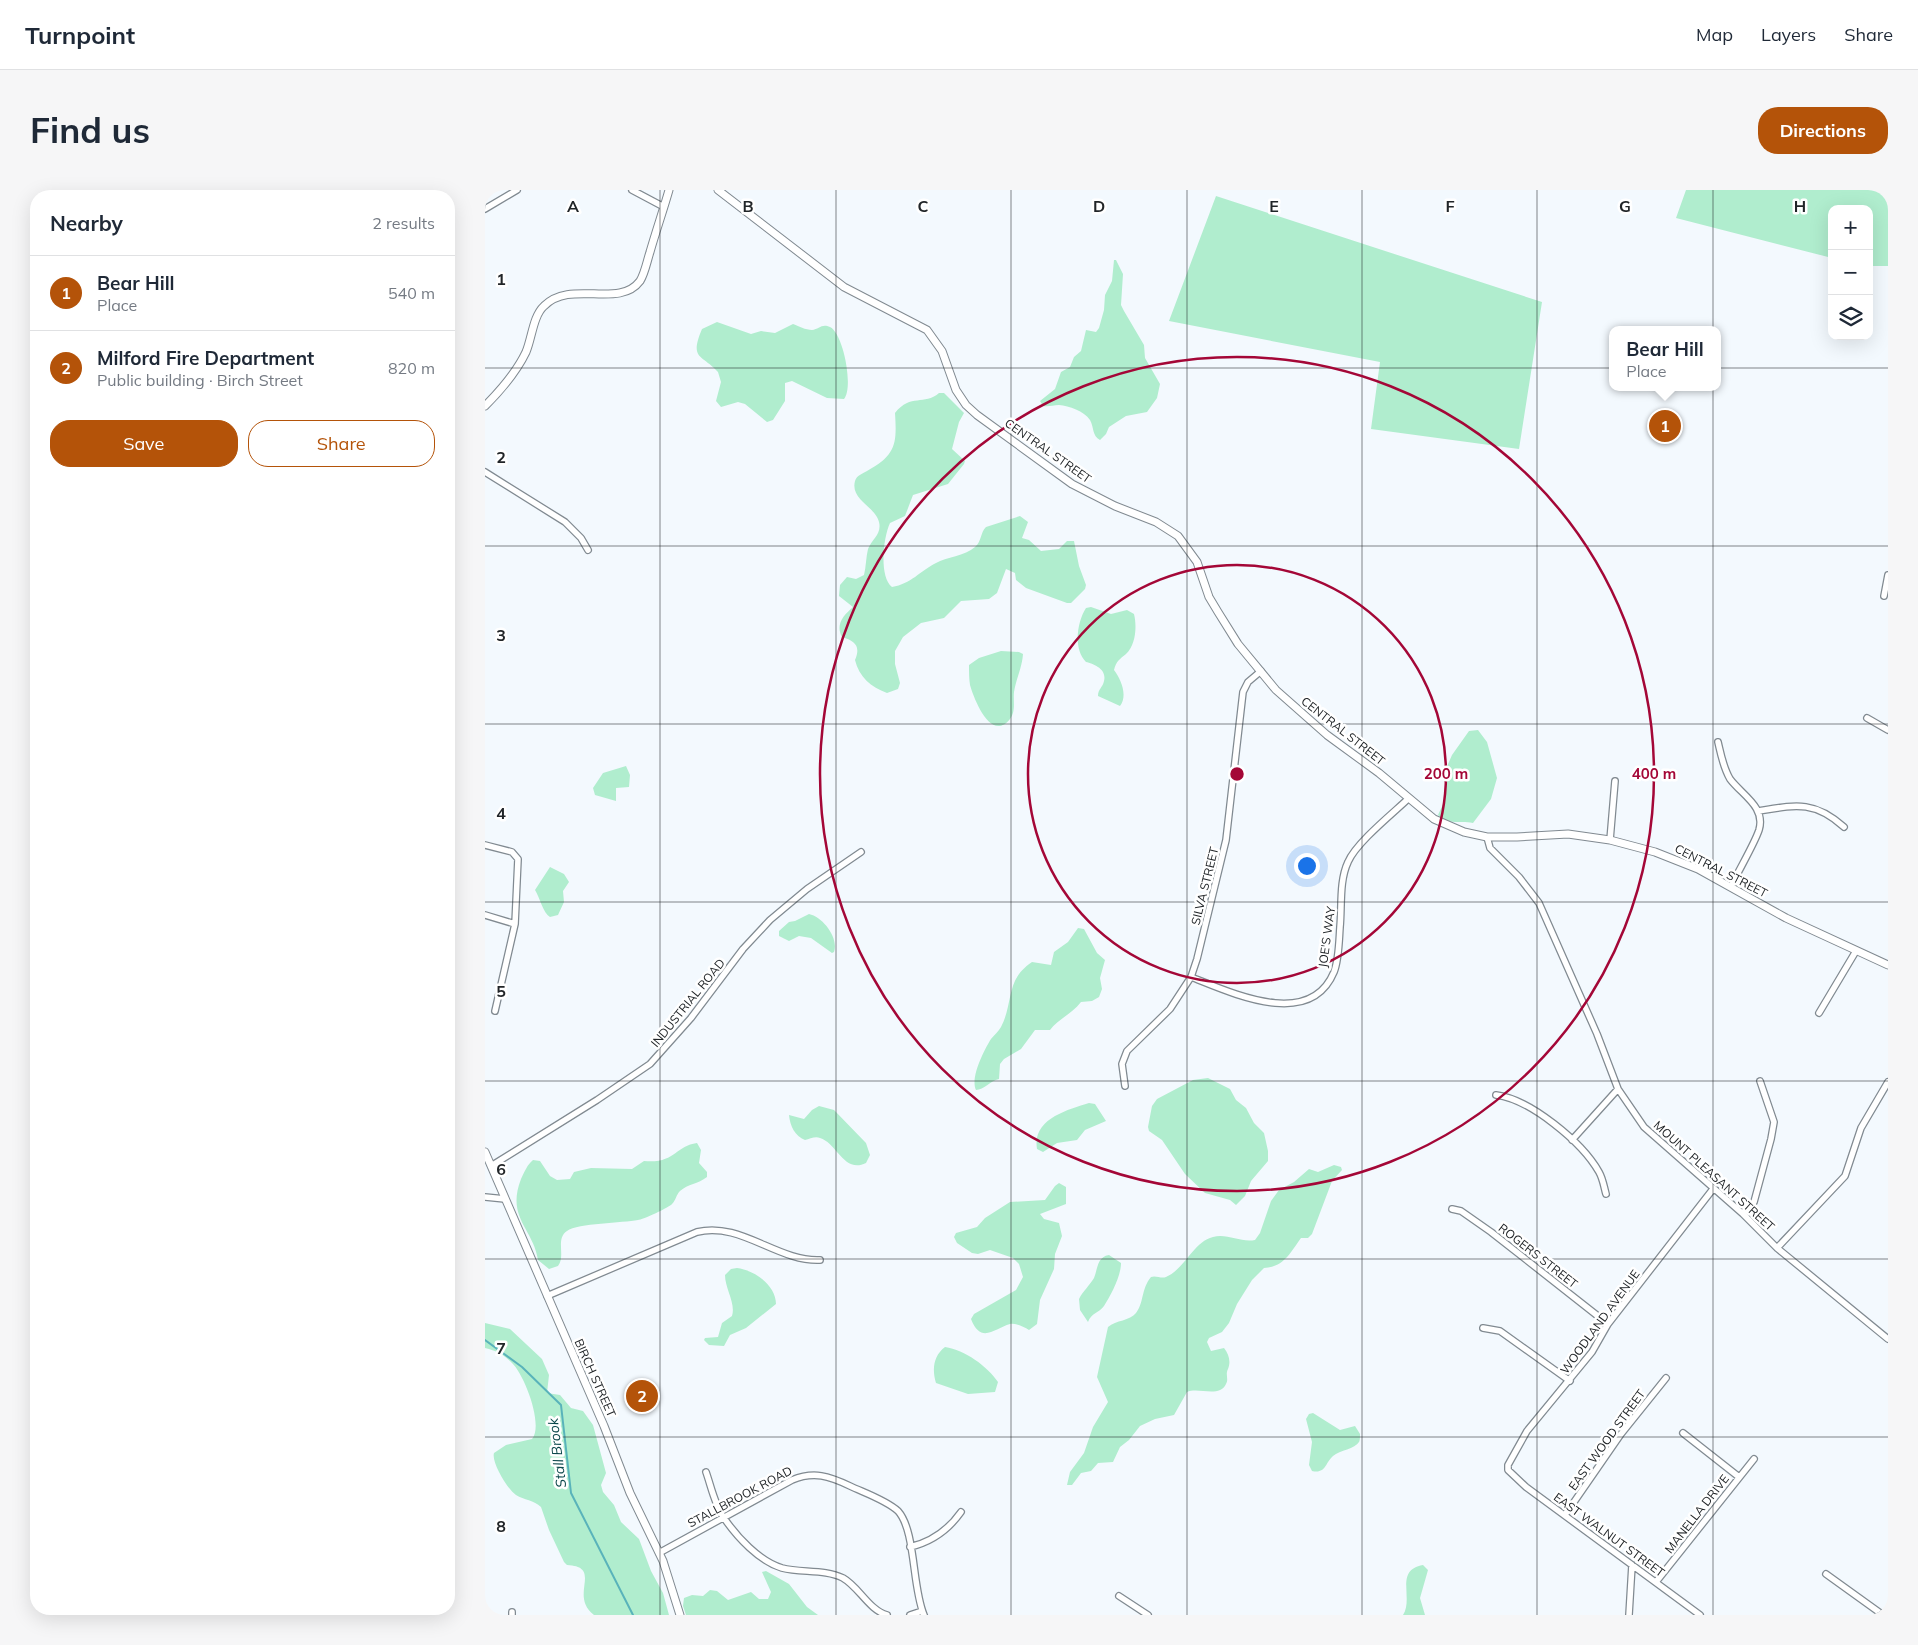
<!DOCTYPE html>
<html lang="en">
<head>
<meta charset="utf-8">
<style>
	:root { --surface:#fff; --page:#f6f6f7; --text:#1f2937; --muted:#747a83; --line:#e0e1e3; --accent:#b45309 }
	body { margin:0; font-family:Mulish,sans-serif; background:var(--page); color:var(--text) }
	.controls { position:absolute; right:15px; top:15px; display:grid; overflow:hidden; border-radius:10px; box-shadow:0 5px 20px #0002 }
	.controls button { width:45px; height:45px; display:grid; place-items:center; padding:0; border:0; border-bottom:1px solid var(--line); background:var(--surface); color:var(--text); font:25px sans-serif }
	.you { position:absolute; left:821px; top:675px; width:18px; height:18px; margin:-12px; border:4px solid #fff; border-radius:50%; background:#1a73e8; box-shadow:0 0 0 8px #1a73e833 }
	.badge { display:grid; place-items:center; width:32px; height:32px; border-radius:50%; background:var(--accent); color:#fff; font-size:16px; font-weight:700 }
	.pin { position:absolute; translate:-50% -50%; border:2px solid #fff; box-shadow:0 1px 5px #0006 }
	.popup { position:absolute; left:1124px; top:136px; width:112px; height:65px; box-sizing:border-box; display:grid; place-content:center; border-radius:10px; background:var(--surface); filter:drop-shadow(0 1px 4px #0005); font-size:16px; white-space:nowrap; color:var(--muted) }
	.popup b { font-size:19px; color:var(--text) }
	.popup::after { content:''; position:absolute; left:50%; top:100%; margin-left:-10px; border:10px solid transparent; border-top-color:var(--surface) }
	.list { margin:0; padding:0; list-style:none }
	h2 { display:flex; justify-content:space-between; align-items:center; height:65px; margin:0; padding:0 20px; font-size:21px }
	h2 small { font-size:16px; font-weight:400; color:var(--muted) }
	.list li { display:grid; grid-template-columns:32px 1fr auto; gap:15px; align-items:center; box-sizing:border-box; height:75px; padding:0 20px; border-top:1px solid var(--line) }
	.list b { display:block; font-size:19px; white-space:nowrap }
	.list p { margin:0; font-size:16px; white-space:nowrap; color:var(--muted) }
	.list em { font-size:16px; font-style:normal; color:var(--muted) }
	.actions { display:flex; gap:10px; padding:15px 20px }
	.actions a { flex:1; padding:11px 0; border:1px solid var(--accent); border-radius:20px; text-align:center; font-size:18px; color:var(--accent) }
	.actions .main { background:var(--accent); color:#fff }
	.icon { flex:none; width:28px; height:28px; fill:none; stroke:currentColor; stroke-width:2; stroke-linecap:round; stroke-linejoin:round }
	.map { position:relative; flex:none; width:1403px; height:1425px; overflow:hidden; border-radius:20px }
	header { display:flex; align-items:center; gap:30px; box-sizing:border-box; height:70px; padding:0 25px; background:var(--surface); border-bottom:1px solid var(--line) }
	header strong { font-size:24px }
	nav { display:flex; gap:28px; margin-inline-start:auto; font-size:18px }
	.intro { display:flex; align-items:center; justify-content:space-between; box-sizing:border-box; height:120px; padding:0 30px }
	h1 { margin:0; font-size:35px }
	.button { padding:12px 22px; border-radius:20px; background:var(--accent); color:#fff; font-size:18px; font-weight:700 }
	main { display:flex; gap:30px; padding:0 30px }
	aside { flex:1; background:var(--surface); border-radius:20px; box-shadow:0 5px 20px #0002 }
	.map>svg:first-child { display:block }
</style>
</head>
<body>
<header>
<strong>Turnpoint</strong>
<nav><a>Map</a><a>Layers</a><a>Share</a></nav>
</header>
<div class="intro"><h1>Find us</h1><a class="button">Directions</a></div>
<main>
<aside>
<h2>Nearby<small>2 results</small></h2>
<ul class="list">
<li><span class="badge">1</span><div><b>Bear Hill</b><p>Place</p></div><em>540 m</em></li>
<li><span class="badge">2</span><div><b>Milford Fire Department</b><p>Public building · Birch Street</p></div><em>820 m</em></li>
</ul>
<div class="actions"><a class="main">Save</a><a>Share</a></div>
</aside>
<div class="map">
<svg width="1403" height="1425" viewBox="0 0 1403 1425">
	<rect width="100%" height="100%" fill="#f3f9fe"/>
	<path fill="#b0edce" d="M1201,0h202v76h-19v-57h-37v49l-156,-40z
		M731,6l326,106 -23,147 -148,-20 9,-67 -211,-41z
		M629,70h2l7,14 -2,31 3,6 20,34 1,13 15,26 -3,14 -10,14 -21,4 -17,11 -3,7 -6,6c-8,-4 -6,-13 -10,-20 -6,-9 -21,-14 -31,-15 -6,0 -10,2 -16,1l-3,-5 15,-12 6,-17 9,-5 4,-10 7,-6 5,-21 10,2 3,-4 5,-18 1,-15 7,-14z
		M232,132l34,12 10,-3 14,2 18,-9c5,2 13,6 19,6 7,-1 10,-7 18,-3 13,6 24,60 14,72l-17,-1 -35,-17 -7,2v18l-12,19 -6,2 -22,-18 -7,-2 -17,5 -5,-6 5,-19 -3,-10c-16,-18 -29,-12 -16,-43z
		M454,203h5l20,20 -5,9 -7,27 13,12 -1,3 -16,20 -35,11 -8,21 -15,7c-7,15 -11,54 2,64 19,-3 28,-16 44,-24 10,-6 29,-7 39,-16 7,-6 5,-14 11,-20l34,-11 8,6 -6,16 7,2 12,11 18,-2 8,-8h7l5,25 7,19 -1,4 -14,14h-4l-41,-15 -10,-8 -1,-7 -9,-4 -9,24 -8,6 -28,2 -17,17 -23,5 -18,14 -8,14v13l5,19 -2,6 -11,4c-16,-6 -28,-16 -32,-33 6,-14 0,-19 -13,-23 -7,-13 2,-22 11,-30l-14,-11 1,-11 7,-8 9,2 8,-4c2,-8 2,-18 4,-26 4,-10 14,-15 11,-27 -4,-16 -29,-22 -24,-41 2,-6 7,-7 12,-10 29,-16 30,-27 28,-58 16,-20 29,-7 44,-20z
		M606,417l20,7 16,-4 7,4c3,12 2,31 -8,40 -6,5 -10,7 -12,16 7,9 14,26 6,36l-22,-10c0,-7 5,-9 6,-15 3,-12 -10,-17 -18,-19 -13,-13 -9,-40 0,-54z
		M516,461l18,1 4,2c-1,14 -7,25 -9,38 -1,9 2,19 -4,27 -19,24 -36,-20 -40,-34 -1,-6 -1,-13 -1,-20l10,-7z
		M993,540l9,12 10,36 -6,21 -18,24c-13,-3 -24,3 -35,-8l7,-15v-29l7,-16 17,-24z
		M141,576l4,9 -1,12 -13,1v13l-21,-6 -2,-7 10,-15z
		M65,677l14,7 5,8 -6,9 1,11 -6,13 -8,2c-7,-4 -10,-19 -15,-27z
		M324,724c14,3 30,24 25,38l-2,1 -21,-15 -12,-2 -10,5 -10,-5v-5l10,-9 6,-1z
		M593,738l6,1 13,24 8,7 -5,18 2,11 -3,8 -7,4 -11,1c-9,12 -23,17 -31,28h-15l-14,19 -17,10 -4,5 -1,15c-9,2 -15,11 -23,11 -6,-12 8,-40 15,-51 3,-4 7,-7 10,-12 13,-25 4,-47 31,-65l19,3 3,-13 14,-10z
		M723,888l22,11 6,11 10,8 8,15 10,10 4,18v10l-17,20 -6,15 -9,9 -6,-5 -25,-7 -20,-19 -23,-34 -13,-9 -1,-4 4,-21 5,-7 36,-19z
		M604,913l6,1 11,17 -21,9 -8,10 -20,3 -14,9 -6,-3c-5,-30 30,-39 52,-46z
		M334,916l15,4 32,33 4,12 -4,8c-22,11 -29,-20 -46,-25 -5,-2 -10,1 -15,2 -10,-4 -15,-14 -16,-25l15,4 8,-9z
		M212,953l4,7 -2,13 8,9v5c-9,7 -19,7 -27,14 -4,4 -4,9 -8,13 -2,3 -30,16 -34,16 -15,3 -60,3 -71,11 -12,8 -1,25 -9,35l-9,3 -11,-9c-5,-32 -32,-42 -17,-81 4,-8 6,-14 12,-19l7,1 10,15 7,4 13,-1 4,-7 17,-4 41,1 12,-8c31,3 31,-15 53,-18z
		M849,975l7,2 1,3 -10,11 -20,53 -4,4h-7c-11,15 -17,29 -37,30l-12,12 -15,24 -8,19 -7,9 -13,6 -2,4 4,9 13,-3c5,6 7,14 4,21 -3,6 1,10 -2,15 -6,14 -28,3 -39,8l-13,23 -19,4 -15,7 -11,14 -9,7 -7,15 -15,1 -7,8 -10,2 -9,12h-5l3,-13 14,-19 9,-26 15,-25 -11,-25 11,-50c8,-7 22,-6 28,-14 8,-10 5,-24 15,-36 5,-2 10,2 15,0 19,-8 27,-35 47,-40 14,-4 28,6 42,3l5,-7 11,-32 8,-11 15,-8 15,-13 9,3z
		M574,993l7,4v17l-26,10 4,5 15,4 3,13 -7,18 -1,15 -14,31 -3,24 -8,6c-5,-3 -13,-7 -19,-6 -15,4 -29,21 -39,-5l3,-5 42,-24 7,-13 -4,-13 -6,-6 -23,-8 -12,4 -6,-1 -15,-10 -3,-6 2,-4 21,-6 8,-9 25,-16 35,-2 10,-14z
		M624,1065l12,8c0,13 -10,32 -17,43 -5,7 -13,7 -16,16l-8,-12 -1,-11c4,-8 11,-14 15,-21 4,-10 3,-21 15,-23z
		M252,1078c17,2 39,17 39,36l-30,24 -16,7 -6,11 -15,-1 -5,-5 1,-2 13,-1 4,-14 10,-7c4,-13 -7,-27 -7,-41l6,-6z
		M0,1133l25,6 32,30 7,16 -2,18 13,2 11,13 12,3 10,14 13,48 -5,12 2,7 11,13 7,17 18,17 12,32 12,22 6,22h-75c-26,-20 10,-48 -27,-50l-3,-3 -15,-32 -8,-23c-7,-7 -17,-7 -25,-12 -8,-5 -25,-33 -22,-42l12,-8 26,-6c12,-14 -8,-65 -20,-76 -9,-9 -15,-12 -27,-15z
		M460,1157c20,3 42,19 53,35l-3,10 -27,2 -32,-11c-4,-13 -3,-27 9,-36z
		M828,1223l27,17 15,-4 5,8c0,2 0,7 -1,8 -4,7 -19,8 -26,14 -8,7 -7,18 -21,15l-3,-6 3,-23 -6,-23 3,-5z
		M938,1375l5,5 -8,28 5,17h-22c11,-17 -9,-45 20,-50z
		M281,1381l23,13 18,23 11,8h-132l-3,-9 1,-8 8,-3 11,1 7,-6 7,1 11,9 23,-8 8,7h9l3,-7 -9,-20z"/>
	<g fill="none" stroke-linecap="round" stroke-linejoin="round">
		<path stroke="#59b3ba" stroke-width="2" d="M0,1150l37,27 39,38 10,88 62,122"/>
		<g stroke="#818a91" stroke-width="8">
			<path id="minor" d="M147,0l32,17
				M0,19l32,-19
				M0,282l80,50 16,16 7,12
				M1399,406l4,-21
				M1382,528l21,12
				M1233,552c3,13 5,25 12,37 12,16 36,28 29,51 -5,15 -21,41 -28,57
				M1274,621c36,-6 55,-11 85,16
				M1002,647l3,11 29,29 20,26 58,131 21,55 26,38 99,87 34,34 111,91
				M1125,650l5,-59
				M0,655l27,7 6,7 -3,65 -20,87
				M0,725l30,9
				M706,787c41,16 119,53 143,-5 5,-13 5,-31 6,-45 2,-20 -1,-46 8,-65 8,-19 44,-48 60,-63
				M1334,823l37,-62
				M640,896l-3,-22 5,-13 43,-42 21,-32 6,-18 29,-119 17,-148 5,-10 13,-11
				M1011,905c34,4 86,47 103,77 4,7 5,15 7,22
				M1087,950l46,-51
				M6,976l106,-66 53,-36 41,-46 52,-69 27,-29 37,-31 54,-37
				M0,1007l20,2
				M967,1019l9,2 30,21 117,92
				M1258,1024l11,-12 17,-63 3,-17 -14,-41
				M1292,1058l68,-72 16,-48 27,-46
				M62,1106l150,-64c43,-11 81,30 123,28
				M998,1138l17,3 70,50
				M1198,1243l56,44
				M221,1282c5,14 9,34 18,46 13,19 35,43 58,50 19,5 43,1 61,10 16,9 26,32 44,37
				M1080,1325l56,-81 45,-56
				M425,1357c21,-5 39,-18 51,-35
				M174,1363l133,-73c22,-9 37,-4 58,6 15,7 36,14 48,25 18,20 14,77 26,104
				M1341,1384l57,41
				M1171,1392l98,-123
				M634,1406l29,19
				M27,1422v3
				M425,1425l12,-4
				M1144,1425l3,-50
				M1215,1425l-174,-128 -18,-17v-5l19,-34 65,-79 16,-28 105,-135"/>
		</g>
		<g stroke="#818a91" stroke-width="9">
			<path id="tertiary" d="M233,0l126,97 83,43 15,21 14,39 10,15 11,10 95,69 43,22 41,16 22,14 19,26 12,35 9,15 20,32 38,46 51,45 52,38 55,46 30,13 23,5h30l51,-3 42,6 45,12 43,17 88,49 102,47
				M0,216c16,-16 31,-33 41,-54 6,-14 7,-36 18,-46 27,-27 75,3 96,-25 5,-8 7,-20 10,-29 6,-21 13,-41 19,-62
				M0,962l119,274 26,67 33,68 17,54"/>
		</g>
		<use href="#minor" stroke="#fff" stroke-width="5.5"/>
		<use href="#tertiary" stroke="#fff" stroke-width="7"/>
	</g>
	<path fill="none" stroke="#212528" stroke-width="1" stroke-opacity="0.55" d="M175,0v1425M351,0v1425M526,0v1425M702,0v1425M877,0v1425M1052,0v1425M1228,0v1425M0,178h1403M0,356h1403M0,534h1403M0,712h1403M0,891h1403M0,1069h1403M0,1247h1403"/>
	<g fill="none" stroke="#a40737" stroke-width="2.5">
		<circle cx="752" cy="584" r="209"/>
		<circle cx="752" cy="584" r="417"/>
	</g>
	<g text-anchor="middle" stroke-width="5" stroke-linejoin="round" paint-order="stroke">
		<g font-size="12" fill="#212528" stroke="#fff">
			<text transform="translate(563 261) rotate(35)" y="4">CENTRAL STREET</text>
			<text transform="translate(858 541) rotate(38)" y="4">CENTRAL STREET</text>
			<text transform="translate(1236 681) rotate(27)" y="4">CENTRAL STREET</text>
			<text transform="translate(720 696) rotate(-76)" y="4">SILVA STREET</text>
			<text transform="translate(842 747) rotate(-82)" y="4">JOE'S WAY</text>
			<text transform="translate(203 813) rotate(-51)" y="4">INDUSTRIAL ROAD</text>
			<text transform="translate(1229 986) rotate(42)" y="4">MOUNT PLEASANT STREET</text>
			<text transform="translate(1053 1066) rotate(38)" y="4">ROGERS STREET</text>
			<text transform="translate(1115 1132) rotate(-54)" y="4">WOODLAND AVENUE</text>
			<text transform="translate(110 1188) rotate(66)" y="4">BIRCH STREET</text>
			<text transform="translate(1122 1250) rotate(-54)" y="4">EAST WOOD STREET</text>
			<text transform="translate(255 1307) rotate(-28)" y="4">STALLBROOK ROAD</text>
			<text transform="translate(1212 1324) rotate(-52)" y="4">MANELLA DRIVE</text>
			<text transform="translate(1124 1345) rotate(36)" y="4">EAST WALNUT STREET</text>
		</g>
		<g font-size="14" font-style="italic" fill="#0b474b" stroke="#fff">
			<text transform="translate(72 1263) rotate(-97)" y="5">Stall Brook</text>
		</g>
	</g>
	<g font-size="16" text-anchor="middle" font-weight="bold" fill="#212528" stroke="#fff" stroke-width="5" stroke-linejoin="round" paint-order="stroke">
		<text x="88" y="22">A</text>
		<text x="263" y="22">B</text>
		<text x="438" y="22">C</text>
		<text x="614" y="22">D</text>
		<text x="789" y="22">E</text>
		<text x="965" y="22">F</text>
		<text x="1140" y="22">G</text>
		<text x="1315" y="22">H</text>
		<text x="16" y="95">1</text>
		<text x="16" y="273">2</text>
		<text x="16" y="451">3</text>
		<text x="16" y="629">4</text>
		<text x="16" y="807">5</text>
		<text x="16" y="985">6</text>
		<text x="16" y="1164">7</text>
		<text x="16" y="1342">8</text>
	</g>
	<circle cx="752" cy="584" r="8" fill="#a40737" stroke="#fff" stroke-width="2.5"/>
	<g font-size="15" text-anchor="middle" font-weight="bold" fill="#a40737" stroke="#fff" stroke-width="5" stroke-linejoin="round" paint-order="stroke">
		<text x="961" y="589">200 m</text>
		<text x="1169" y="589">400 m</text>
	</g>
</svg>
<div class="controls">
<button>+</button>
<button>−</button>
<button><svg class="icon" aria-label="layers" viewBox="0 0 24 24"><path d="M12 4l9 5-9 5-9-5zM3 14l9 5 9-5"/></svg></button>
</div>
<div class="you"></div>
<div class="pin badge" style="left:1180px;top:236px">1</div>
<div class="popup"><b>Bear Hill</b>Place</div>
<div class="pin badge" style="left:157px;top:1206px">2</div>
</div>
</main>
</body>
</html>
